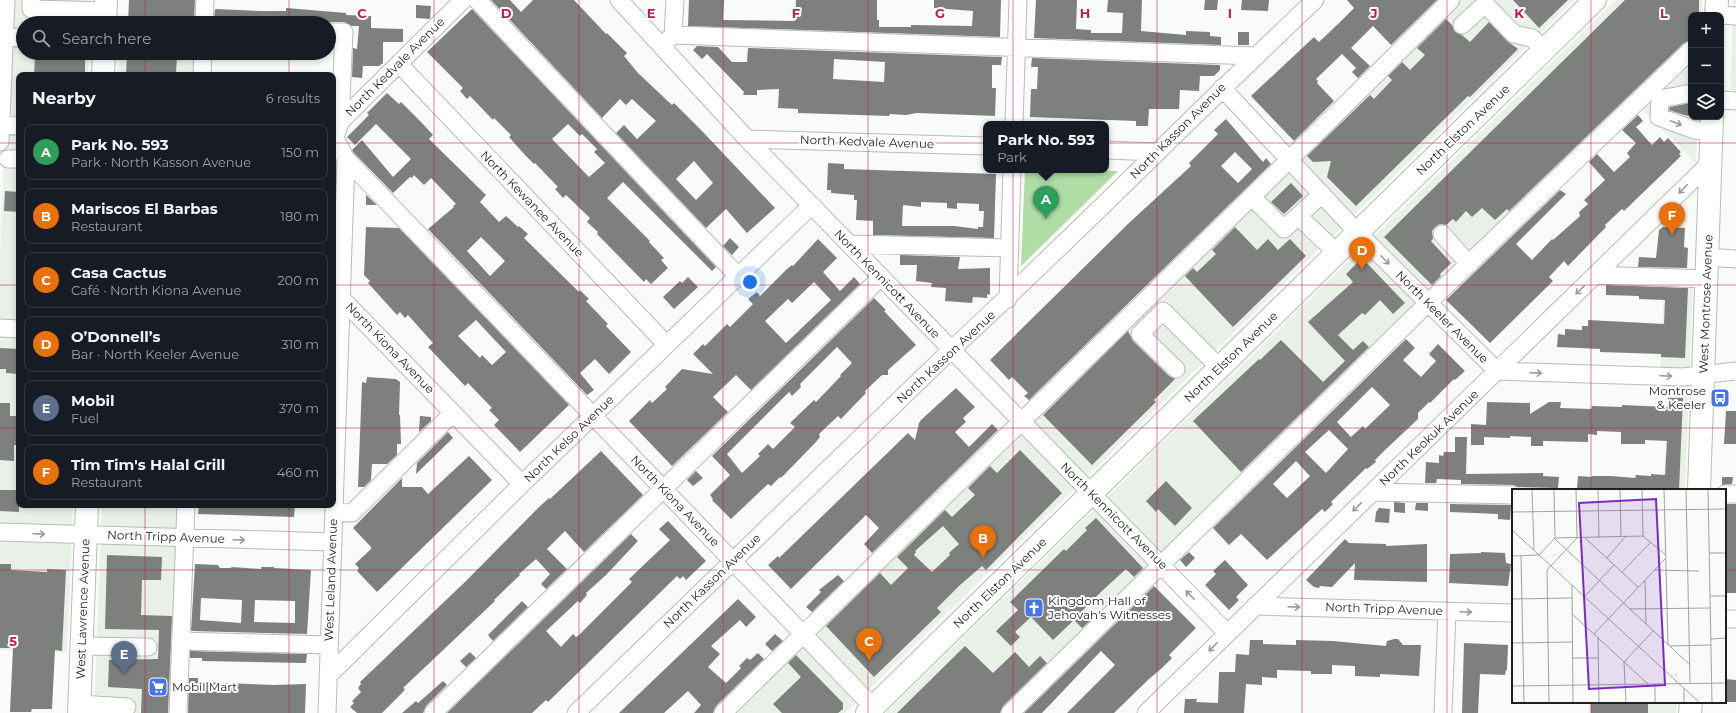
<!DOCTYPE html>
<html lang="en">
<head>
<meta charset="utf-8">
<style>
	:root { --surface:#171b24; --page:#242831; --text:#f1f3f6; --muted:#9ea1a6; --line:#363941; --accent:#1a73e8 }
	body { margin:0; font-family:Montserrat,sans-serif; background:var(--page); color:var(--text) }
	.controls { position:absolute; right:12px; top:12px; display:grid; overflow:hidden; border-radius:8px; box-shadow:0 2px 6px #0003 }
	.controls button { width:36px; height:36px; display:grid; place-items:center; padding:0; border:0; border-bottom:1px solid var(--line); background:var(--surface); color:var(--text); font:20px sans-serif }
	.you { position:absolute; left:750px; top:282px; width:14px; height:14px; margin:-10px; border:3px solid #fff; border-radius:50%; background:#1a73e8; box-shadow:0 0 0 6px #1a73e833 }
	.badge { display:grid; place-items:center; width:26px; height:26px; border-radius:50%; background:var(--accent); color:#fff; font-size:13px; font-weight:700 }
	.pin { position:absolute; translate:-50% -33px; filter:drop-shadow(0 1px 2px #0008) }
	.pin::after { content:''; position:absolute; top:21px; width:14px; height:12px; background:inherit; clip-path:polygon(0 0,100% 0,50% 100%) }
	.popup { position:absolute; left:983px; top:121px; width:126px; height:52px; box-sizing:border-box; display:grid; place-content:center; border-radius:8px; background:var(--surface); filter:drop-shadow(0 1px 3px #0005); font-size:13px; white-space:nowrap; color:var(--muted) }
	.popup b { font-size:15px; color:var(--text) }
	.popup::after { content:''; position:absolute; left:50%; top:100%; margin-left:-8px; border:8px solid transparent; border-top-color:var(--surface) }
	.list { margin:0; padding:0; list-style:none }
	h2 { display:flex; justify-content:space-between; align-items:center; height:52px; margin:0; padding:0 16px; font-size:17px }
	h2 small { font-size:13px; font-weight:400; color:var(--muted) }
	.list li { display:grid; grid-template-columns:26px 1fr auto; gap:12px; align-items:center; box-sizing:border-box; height:56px; margin:0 8px 8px; padding:0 8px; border:1px solid var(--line); border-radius:8px }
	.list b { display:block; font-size:15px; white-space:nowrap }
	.list p { margin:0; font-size:13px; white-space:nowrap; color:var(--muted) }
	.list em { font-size:13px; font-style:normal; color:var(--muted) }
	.icon { flex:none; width:22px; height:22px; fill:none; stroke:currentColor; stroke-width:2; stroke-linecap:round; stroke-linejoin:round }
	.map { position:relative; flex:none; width:1736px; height:713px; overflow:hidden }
	.search { position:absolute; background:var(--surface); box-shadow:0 2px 6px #0003; left:16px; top:16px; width:320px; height:44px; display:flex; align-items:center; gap:10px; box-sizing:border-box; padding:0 14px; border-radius:22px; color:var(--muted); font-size:15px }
	.panel { position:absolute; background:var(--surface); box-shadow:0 2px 6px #0003; left:16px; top:72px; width:320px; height:436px; border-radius:8px }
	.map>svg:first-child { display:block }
</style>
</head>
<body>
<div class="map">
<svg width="1736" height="713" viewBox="0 0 1736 713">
	<rect width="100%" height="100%" fill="#f8fbf8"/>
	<path fill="#e9f0e7" d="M10,0h81l-1,23h-67v30h66l-1,22h-69v430h54l-6,147 -67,-2v-393z
		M1450,0h124l-729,713h-125z
		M1616,0h86l-1,15h-10v102h6l-1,46 -61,-61 -625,611h-124z
		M1733,0h3v103l-6,-1z
		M119,53h81l-1,22h-81z
		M1664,279l29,2 -8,209h-21l4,-115h-8z
		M102,505h81l-8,208h-81z
		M1589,702h88l-1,11h-88z"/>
	<path fill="#b0dda6" d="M1025,170l93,1 -97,95z"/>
	<path fill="#7e807e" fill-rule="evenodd" d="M129,0h66l-1,23h-66z
		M491,0h19l11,12 12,-12h41l32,34 1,-1 20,20 -3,3 14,17 34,32 2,-2 28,28 73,77 -28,25 -21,-24 -20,19 -90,-95 8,-8 13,14 19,-18 -24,-22 -6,6 -6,-6 -18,19zM694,161l19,22 -17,17 -20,-21z
		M689,0h35l-1,20 72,1 1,-21h81v20h2v7h32v-2l61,1 1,-15 -39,-3v-8h67l-1,37 -312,-11z
		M1036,0h41l-1,29 15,1v3h31l1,-20 -16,-1 1,-12h34l-1,31 45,4v-4l24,1v4l11,1v8l-187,-7z
		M1205,0h13l-1,10h-13z
		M1242,0h27l-1,11 -27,-1z
		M1347,0h90l-46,45 -18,-19 -22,22 19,18 -12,12 -6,-6 4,-4 -14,-14 -26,25 2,2 -1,2 17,18 -40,40 -43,-45 63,-59 5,5 19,-18 16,-16z
		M1513,0h55l-29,28z
		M1625,0h74v15h-8v25l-7,3 -175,168 -2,-2 -12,11 -13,-12 -10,9 -6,-6 -10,11 -3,-3 -7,6 -6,-1 -5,3 -3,4 1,8 -2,2 20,22 -11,11 1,2 -9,9 -48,-48z
		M416,5l15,1 -1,13 -14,-1z
		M286,8l60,5v2l25,1v12l32,1v13h-20v21l-4,3h-16l-1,12 -10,-1 1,-29 4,1 2,-23h-8l-7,-4h-85l-45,-2 1,-11 45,2h26z
		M472,9l244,258 -4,4 -89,-89 -16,16 43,43 -1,1 15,16 -3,2 7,8 -17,16 -5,-5 -2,3 -47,-48 1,-2 -11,-10 3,-4 -24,-23 -3,3 -8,-9 3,-2 -23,-24 -1,1 -9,-9 -16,-18 2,-2 -17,-17 -1,2 -23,-24 -3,3 -7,-8 3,-3 -36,-36zM568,124l12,12 2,-2 15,15 -3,3 11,11 -16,14 -37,-38z
		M1446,19l6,6 3,7 7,3 8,7 19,-20 18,19 11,8 -48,48 -2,-1 -112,110 -29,-29 4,-16 -18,1 -6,-6 63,-61 4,4 18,-19 -4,-4 14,-14 8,8 15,-15 -8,-7z
		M1238,32h11v13h-11z
		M697,46l21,1 14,15h15l1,-14 254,9 -1,8h-9v23h4l-1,28 -78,-3 -11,2 -16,-1 -1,2 -91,-3v-4l-20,-1 1,-19 -22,1v5h-14l1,-3 -37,-38 -5,5 -9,-9zM834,59l51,3 -1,20 -51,-3z
		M127,53h22v2l28,1 -1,17 -11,-1 -1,3h-38z
		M35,57l50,1v17h-51z
		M1032,58l188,7v5l-6,6h-14l-1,15 -19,-1 -1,19h-30l-1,17h-12v-5l-106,-4 1,-28h6l1,-22h-7z
		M387,93l12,11 2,-2 21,21 11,12 -4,4 57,56 -6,7 19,20 7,-6 12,11 1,-1 9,8 -4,4 55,54 1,-2 9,9 -3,2 22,23 -2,2 25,26 -22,22 -14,-15 -15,14 14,17 -7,5 -159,-166 26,-22 -1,-1 3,-2 -25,-26 -7,7 -10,-10 -2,3 -2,-1 -17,16 -39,-40 -2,-3 10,-10 31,37 18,-18 -35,-35 -21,21 -8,-8 22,-22 -2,-2zM481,237l24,24 -15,15 -23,-25z
		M1690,103l1,13 -7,-1 -15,-5 1,-3z
		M1638,115l5,6 -7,6 16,18 8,-8 4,5 4,-4 13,14 -2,2 2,2 -57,55 -2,-2 -17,16 1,2 -38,39 -4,-5 -15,16 4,4 -63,62 -44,-43 114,-110 6,4 -50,50 16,16 20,-21 1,1 27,-24 -1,-4 9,-8 -4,-4 21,-20 -16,-18 8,-8 17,18 16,-15 -3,-4 9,-10 -14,-13z
		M1226,119l37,43 3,-4 5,6 -242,236 -5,-4 4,-3 -16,-16 -3,3 -19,-20 140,-138 61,-56 -2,-3 29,-29 -4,-4zM1235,152l17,17 -14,14 -17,-17z
		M828,163l16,1v5l152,5 -2,64 -121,-3v-14l-17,-1 1,-20h-3v-5l-23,-2v-3h-4zM921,202l26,1v5l10,1v-6l22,1v7h5l-1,16h-5v2l-24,-3h-52l1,-21 18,2z
		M1291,183l12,13 -19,18 -13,-12z
		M5,191l14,1v20l-15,-1z
		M366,195l11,10h-11z
		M366,227l33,1 170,177 -49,47 -26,-27 5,-5 -10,-10 3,-2 -24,-25 -3,3 -37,-39 5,-4 -25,-28 -3,3 -5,-6 -3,3 -29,-32 2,-2 -6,-6zM476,320l30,32 -14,13 -10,-10 -2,3 -22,-22z
		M1235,227l22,23 11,-11 10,11 12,-11 16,17 -73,71 -48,-51 8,-8 4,4 19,-18 -4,-4z
		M1663,227l22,1 -1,19 4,1 -1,20 -49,-1 1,-10 17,1 3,-28z
		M730,238l9,9 -7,8 -9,-9z
		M818,239l19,19 -14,14 17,19 14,-14 6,7 -109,106 -15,-15 -23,22 15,15 -56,54 -43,-45 21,-21 2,3 15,-14 -2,-2 17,-18 31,5 -20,-20 10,-10 2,2 22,-22 3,3 23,-23 -5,-5 9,-7 3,4 27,-27 5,-4 1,1zM814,282l17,18 -45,43 -21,-22 23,-22 4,4z
		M900,255l60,2 -2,12 32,-1v27l-3,-1v4l-14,-1 -1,6 -27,-2 1,-13 -15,-1 1,-4 -16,-2 1,-16h-17z
		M1362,258l43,45 -12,11 -13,-14 -15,15 -3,-2 -24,22 15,15 10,-9 6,6 -128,125 -48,-51 66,-62 1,1 21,-20 42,42 22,-21 -37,-39 45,-40 -7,-8z
		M688,277l10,10 -24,22 -11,-12 17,-16 2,2z
		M1606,285l82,3 -3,70 -24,-1v-3l-61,-2v-3l-43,-2 1,-13 7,1v-6l17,1v-4h6v-6l76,4 1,-24 -26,-1v-3l-33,-1z
		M874,298l12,12 -2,1 32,34 -28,25v5h-6l-17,16 1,2 -25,26 -3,-3 -19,18 1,3 -4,5 -35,36 -1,-1 -9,9 -3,-2 -37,35 -19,-19 1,-1 -3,-4 20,-20 -18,-19zM837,347l15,16 -12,12 1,1 -25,26 -2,-2 -24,23 5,4 -22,22 -5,-5 -10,10 2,2 -18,17 -15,-19 62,-62 3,4 9,-9 -1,-3z
		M1128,331l5,10 36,35 6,3 -21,21 2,2 -64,63 -49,-50z
		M1406,339l9,9 -12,12 18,17 15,-16 -7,-7 9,-10 27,27 -10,9 -1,-1 -24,24 -1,-1 -11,11v6l-33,31 -10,10 1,2 -9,7 -1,-1 -35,34 2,2 -8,8 -3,-3 -55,51 -26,-26 -12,11 -16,-17zM1372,387l18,18 -25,24 -2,-3 -12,11 -14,-15zM1329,430l19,19 -22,24 -21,-21zM1296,461l14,15 -23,22 -14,-14z
		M0,348l19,1v25l-13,-1v-4h-6z
		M367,377l29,2 4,3 -1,33h1l1,29h-4v11l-10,9h-15l-1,16 -7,7h-6l4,-105 4,1z
		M956,388l19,19 -12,11 3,4 -11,10 14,15 23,-23 6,6 -126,123 -8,-9 15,-16 -13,-13 -75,74 -23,-24 10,-9 1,2 129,-125 7,7 4,-17 2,-3z
		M1668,398h15l-4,92 -54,-2 -1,2h-6l-41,-2 1,-12 14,1v-1h19l24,2 1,-3 15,1v-2l14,1 2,-34 -22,-1v4h-24v-12l-24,-1v4l-9,-1v8l-45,-1v5h-12v-9l-21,-1v2l-26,-1v8h-13v-21l15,1 1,-23 43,1v11l19,-12h12l-1,6 31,1 1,-3 30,1v-2l46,2z
		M0,403h10v13h9v29h-5v16l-14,-1z
		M1726,411h10v33h-12z
		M420,416l11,1v4l-12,11z
		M448,432l5,6 -37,36 1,-11z
		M1455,437h12l-1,37 77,-1v3l16,1 -1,11 -40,-1 -5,-2 -52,-1v-4l-24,-1 -1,4h-11l1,-21 13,1v-8l4,1 1,-4h11z
		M1020,450l42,43 -76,77 -4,-4 -23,20 -22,22 4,4 -67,65 -48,-51 54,-53 11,12 17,-17 -11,-11 48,-47 7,7 23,-22 -7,-7 22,-22 7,7zM943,526l16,18 -10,9 1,2 -18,17 -18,-17 2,-3 -1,-1z
		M601,451l42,44 -59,57 -19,-21 -18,18 20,20 -21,20 -5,-5 9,-10 -14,-15 -17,15 1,1 -26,25 1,1 -92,87 2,1 -2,3 -21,21h-25l-7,-6 4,-4 -2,-2 9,-9 -3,-4 3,-4 -1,-2 106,-101 72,-73 11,-10 1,1z
		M469,456l23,24 -115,112 -20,-21 2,-3 -4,-4 16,-15v-2l-18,-19 49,-50v9h20l6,7z
		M696,471l7,7 -10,8 -6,-6z
		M1722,477h11l-1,7 -10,1z
		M1166,481l26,27 -17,18 -17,-17 -2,3 -10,-11z
		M0,490h19v22l-19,-1z
		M1394,502l11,1v10l-11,-1z
		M1416,503h12v8l-13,-1z
		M1450,504l61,1 -1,15 -12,-1v-5l-48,-2z
		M1725,504h11v89h-11z
		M199,505h96l-1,12 -96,-3z
		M1379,508l11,1 -1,14 -14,-1 1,-10z
		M1096,518l47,50 -9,9 -8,-8 -23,21 -22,22 9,9 -8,7 -8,-8 -21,20 -22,-23 -16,15 5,5 -9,9 -15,-15 22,-21 -8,-8 54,-53 2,2 21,-21 -2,-2z
		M668,521l38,40 -20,19 -3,-4 -3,3 -3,-3 -129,126 -2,-2 -14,13h-85l184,-179 7,7 -32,34 -20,18 1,2 -7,8 -2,-2 -32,30 15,16 12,-13 3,3 3,-2 53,-53 -3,-3 41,-39 -11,-11z
		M1345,539l4,4 37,1v2l41,-2v38l-73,-2 1,-17 -23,24 -12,-1 -1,2 -5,-1 -8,-7z
		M1189,552l6,6 -9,9 -6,-7z
		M1481,552l24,1 1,10 5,1 -3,22 -59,-3 1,-29 31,-1z
		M107,555l55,2 -1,23h-19l-1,35 31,1 -4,97h-27l1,-24 -34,-2 1,-27 49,-1 1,-29 -54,-1z
		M1225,560l23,25 -12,12 3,3 -10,10 -24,-25 11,-11 -3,-3z
		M0,564h11v6l36,2v-3l19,1 -4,81 -7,-1 -3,59h-20l-1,3h-21l3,-64h-13z
		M195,564l23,1 2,3h10l2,-1 29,2v-2h13v1l37,2 -4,64 -116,-3zM201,598l41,2 -1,23 -41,-3zM255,600l40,1v22l-41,-1z
		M838,575l6,6 -32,31 -6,-5 15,-15 -2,-2z
		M1154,586l42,42 -27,27 3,3 -10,10 -13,11 -35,34h-47l48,-48 -14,-14 -59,62h-18z
		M738,599l18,18 -10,10 -6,-7 -29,26 9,8 -12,13 18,16 15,-15 -2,-2 8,-8 3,2 8,-7 6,6 -48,47 -3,7h-19l7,-8 -13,-14 -24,22h-45z
		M522,601l6,6 -35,34 -5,-6z
		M775,634l8,7 -11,10 -7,-7z
		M1394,639h4l5,6h18l-2,31 -39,-2v3l-25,-1v-10l-23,-1v9h-21v-3l-34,-1v8l-15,-1v8l-16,-1 -2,29h-60l1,-14h12l-1,3 22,1 1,-31h16l1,-18 13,1 1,-15h13v4l33,1v-5l37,1 53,5 1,-5z
		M1464,643l44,2 -1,25h-1l-1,5 -25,-1 -2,39h-16z
		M965,646l28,27 22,-21 14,15 11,-11 7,7 -44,43 -3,7h-103z
		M190,651l117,3 -1,9 -104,-2v-3h-12z
		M470,652l6,6 -10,9 -6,-6z
		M796,655l47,48v6l-5,4h-56l-9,-9 28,-27 -13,-14z
		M189,678h9v4l76,3 32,-1 -1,29h-117z
		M1725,679l11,1v22h-11z
		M443,681l4,4 -21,21 -3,7h-21l14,-12 2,2z
		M1591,702h57v11h-57z"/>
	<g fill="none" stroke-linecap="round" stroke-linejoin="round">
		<g stroke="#b9bbb8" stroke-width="19">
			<path id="minor" d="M31,0v9l75,2
				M477,0l261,276
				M619,0l128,139 480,494
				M1721,15l15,1
				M204,23l1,-23
				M1462,25l23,-21 29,30 18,4 12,12
				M329,32h15l-4,90
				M673,35l582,21
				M4,37l19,1
				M666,42l7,-7 2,-35
				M399,64l267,280
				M202,75l1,-22
				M1222,88l136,145 139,138 186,6 53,-6
				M1691,93l-31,6 -1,18 36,13 17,2
				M1721,100l15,1
				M1014,124l4,-124
				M0,125l19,1
				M335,138l5,-16 6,-6 117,-116
				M747,139l239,7
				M0,142l6,-142
				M1106,150l51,2
				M8,159h11
				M346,159l527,548
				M1252,197l32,32 38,-35
				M1298,216l39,37
				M1442,234l27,30
				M849,244l161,4
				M1707,257l29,2
				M1595,275l111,4
				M341,298l181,186
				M1008,299l4,-129
				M0,328l19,1
				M1176,369l-36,-35 23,-23 57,57
				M1373,492l140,3
				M1725,494h11
				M334,512l18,1 101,-100
				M0,532l333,10
				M1255,606l258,7
				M1725,619h11
				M180,641l149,4
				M82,646l66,1
				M328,676l194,-192 290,-279
				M79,704l48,3
				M178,713l8,-208
				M327,713l19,-554 -11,-21
				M433,713l448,-436
				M576,713l375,-363c124,-114 241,-234 364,-350
				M723,713c242,-238 487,-473 728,-713
				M1010,713l418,-410 263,-253
				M1146,713l565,-551
				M1443,713l4,-102"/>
		</g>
		<g stroke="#b9bbb8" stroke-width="24">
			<path id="major" d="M1716,15l1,-15
				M105,23l1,-23
				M103,75l1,-22
				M1699,490l13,-373
				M79,713l8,-208
				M867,713l728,-713
				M1690,713l1,-11"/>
		</g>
		<use href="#minor" stroke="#fff" stroke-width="17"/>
		<use href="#major" stroke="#fff" stroke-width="22"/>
	</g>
	<defs><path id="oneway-shaft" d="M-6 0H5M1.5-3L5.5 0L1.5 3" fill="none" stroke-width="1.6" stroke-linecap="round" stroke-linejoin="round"/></defs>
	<g stroke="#9a9a9a">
		<use href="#oneway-shaft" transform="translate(1676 123) rotate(21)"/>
		<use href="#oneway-shaft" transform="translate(1683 189) rotate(135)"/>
		<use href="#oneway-shaft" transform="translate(1385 260) rotate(45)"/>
		<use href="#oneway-shaft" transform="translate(1580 290) rotate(136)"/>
		<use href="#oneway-shaft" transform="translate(1536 373) rotate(2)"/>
		<use href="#oneway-shaft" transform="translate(1666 376) rotate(2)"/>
		<use href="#oneway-shaft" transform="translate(1357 507) rotate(136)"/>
		<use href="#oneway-shaft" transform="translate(39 534) rotate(2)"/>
		<use href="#oneway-shaft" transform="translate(239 540) rotate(2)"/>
		<use href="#oneway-shaft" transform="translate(1190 595) rotate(-134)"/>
		<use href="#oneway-shaft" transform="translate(1294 607) rotate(2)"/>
		<use href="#oneway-shaft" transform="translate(1466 612) rotate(2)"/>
		<use href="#oneway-shaft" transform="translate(1213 647) rotate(135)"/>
	</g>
	<path fill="none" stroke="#c2185b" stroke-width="1" stroke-opacity="0.55" d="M145,0v23M289,0v23M434,0v713M579,0v713M723,0v713M868,0v713M1013,0v713M1157,0v713M1302,0v713M1447,0v713M1591,0v490M145,53v22M289,53v22M0,143h19M333,143h1403M0,285h19M333,285h1403M0,428h19M333,428h1403M145,505v208M289,505v208M0,570h1513M1725,570h11M1591,702v11"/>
	<defs>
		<g id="bus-square" transform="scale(1)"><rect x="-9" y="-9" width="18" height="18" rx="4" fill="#4576e8" stroke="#fff"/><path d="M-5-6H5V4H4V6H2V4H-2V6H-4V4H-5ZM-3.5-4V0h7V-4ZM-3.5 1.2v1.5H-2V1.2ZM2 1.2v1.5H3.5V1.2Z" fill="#fff"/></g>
		<g id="church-square" transform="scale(1)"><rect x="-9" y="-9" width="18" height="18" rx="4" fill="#4576e8" stroke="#fff"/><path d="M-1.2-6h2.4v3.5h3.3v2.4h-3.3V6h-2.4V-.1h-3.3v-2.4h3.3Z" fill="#fff"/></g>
		<g id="supermarket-square" transform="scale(1)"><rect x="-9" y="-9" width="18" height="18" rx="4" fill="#4576e8" stroke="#fff"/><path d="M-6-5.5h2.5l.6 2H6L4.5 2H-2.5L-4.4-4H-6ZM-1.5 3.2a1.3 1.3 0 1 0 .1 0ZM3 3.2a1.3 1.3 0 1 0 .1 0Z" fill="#fff"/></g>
	</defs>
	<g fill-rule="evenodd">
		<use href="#bus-square" x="1720" y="398"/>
		<use href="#church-square" x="1034" y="608"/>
		<use href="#supermarket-square" x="158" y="687"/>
	</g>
	<g text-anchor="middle" stroke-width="4" stroke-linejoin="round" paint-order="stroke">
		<g font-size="12" fill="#1e1f1e" stroke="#fff">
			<text transform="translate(395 67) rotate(-45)" y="4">North Kedvale Avenue</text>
			<text transform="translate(1463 130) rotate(-44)" y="4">North Elston Avenue</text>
			<text transform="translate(1178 131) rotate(-45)" y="4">North Kasson Avenue</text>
			<text transform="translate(867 142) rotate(2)" y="4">North Kedvale Avenue</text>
			<text transform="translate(532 204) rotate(46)" y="4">North Kewanee Avenue</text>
			<text transform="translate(887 284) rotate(46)" y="4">North Kennicott Avenue</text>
			<text transform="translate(1706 304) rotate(-88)" y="4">West Montrose Avenue</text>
			<text transform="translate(1442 317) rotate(45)" y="4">North Keeler Avenue</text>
			<text transform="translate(390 348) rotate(46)" y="4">North Kiona Avenue</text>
			<text transform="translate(946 357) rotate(-43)" y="4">North Kasson Avenue</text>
			<text transform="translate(1231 357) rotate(-44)" y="4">North Elston Avenue</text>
			<text transform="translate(1429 438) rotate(-44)" y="4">North Keokuk Avenue</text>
			<text transform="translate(569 439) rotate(-44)" y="4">North Kelso Avenue</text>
			<text transform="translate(675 501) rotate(46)" y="4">North Kiona Avenue</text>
			<text transform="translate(1114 516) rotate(45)" y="4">North Kennicott Avenue</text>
			<text transform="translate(166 537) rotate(2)" y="4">North Tripp Avenue</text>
			<text transform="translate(331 580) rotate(-88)" y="4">West Leland Avenue</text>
			<text transform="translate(712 581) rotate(-44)" y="4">North Kasson Avenue</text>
			<text transform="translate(1000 583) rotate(-44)" y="4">North Elston Avenue</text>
			<text transform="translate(83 609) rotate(-88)" y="4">West Lawrence Avenue</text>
			<text transform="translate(1384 609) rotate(2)" y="4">North Tripp Avenue</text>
		</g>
		<g font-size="12" fill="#1e1f1e" stroke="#fff" text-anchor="start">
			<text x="1706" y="395" text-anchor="end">Montrose<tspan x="1706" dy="14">&amp; Keeler</tspan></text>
			<text x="1048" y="605">Kingdom Hall of<tspan x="1048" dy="14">Jehovah's Witnesses</tspan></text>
			<text x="172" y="691">Mobil Mart</text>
		</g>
	</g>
	<g transform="translate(1512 489)">
		<rect width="214" height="214" fill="#f8fbf8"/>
		<path fill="none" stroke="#a1a3a1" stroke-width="1" d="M20,0l2,61M42,0l1,49M86,0l1,49M108,0l1,48M130,0l1,47M152,0l4,156M174,0l4,194M196,0l4,214M0,23l214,-3M0,41l188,173M131,47l23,19M73,49l53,49M43,50l135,126M197,64h17M0,67l27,-1 16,-17 88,-2M9,67l3,147M95,69l18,-21M142,81l45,1M110,83l29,-30M133,92l1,43M60,96l1,118M198,107h16M72,108l30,-32M0,110l59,-1M117,120l81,-1M60,125l76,70M82,145l72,-76M86,148l1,66M199,150l15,-1M0,154l60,-1M158,157l41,-1M60,169h26M143,195v19M0,197l214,-3M172,199v15M37,214l-2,-133 30,-32 -1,-49M114,214l-2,-41 29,-31"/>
		<path fill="#7b2cbf" fill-opacity="0.15" stroke="#7b2cbf" stroke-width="2" d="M144,10l9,186 -76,4 -10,-186z"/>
		<rect width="214" height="214" fill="none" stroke="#1e1f1e" stroke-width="2"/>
	</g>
	<g font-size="13" text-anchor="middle" font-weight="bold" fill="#c2185b" stroke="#fff" stroke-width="4" stroke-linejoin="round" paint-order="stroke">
		<text x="362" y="18">C</text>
		<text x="506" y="18">D</text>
		<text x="651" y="18">E</text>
		<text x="796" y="18">F</text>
		<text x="940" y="18">G</text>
		<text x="1085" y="18">H</text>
		<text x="1230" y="18">I</text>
		<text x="1374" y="18">J</text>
		<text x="1519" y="18">K</text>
		<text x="1664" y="18">L</text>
		<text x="13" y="646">5</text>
	</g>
</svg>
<div class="controls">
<button>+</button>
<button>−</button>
<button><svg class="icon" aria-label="layers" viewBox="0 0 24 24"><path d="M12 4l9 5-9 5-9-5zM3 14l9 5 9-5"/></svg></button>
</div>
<div class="you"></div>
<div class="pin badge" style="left:1046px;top:219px;background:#2e9e5b">A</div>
<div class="popup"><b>Park No. 593</b>Park</div>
<div class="pin badge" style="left:983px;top:558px;background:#e8710a">B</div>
<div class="pin badge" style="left:869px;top:661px;background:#e8710a">C</div>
<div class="pin badge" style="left:1362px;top:270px;background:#e8710a">D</div>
<div class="pin badge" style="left:124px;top:674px;background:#5c6f8a">E</div>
<div class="pin badge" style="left:1672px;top:235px;background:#e8710a">F</div>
<div class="search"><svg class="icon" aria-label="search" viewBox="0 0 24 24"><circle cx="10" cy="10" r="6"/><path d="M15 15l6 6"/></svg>Search here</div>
<section class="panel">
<h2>Nearby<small>6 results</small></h2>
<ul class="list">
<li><span class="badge" style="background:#2e9e5b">A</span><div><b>Park No. 593</b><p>Park · North Kasson Avenue</p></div><em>150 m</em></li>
<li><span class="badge" style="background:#e8710a">B</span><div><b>Mariscos El Barbas</b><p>Restaurant</p></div><em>180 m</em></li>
<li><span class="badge" style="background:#e8710a">C</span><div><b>Casa Cactus</b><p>Café · North Kiona Avenue</p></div><em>200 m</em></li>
<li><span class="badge" style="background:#e8710a">D</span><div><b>O’Donnell’s</b><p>Bar · North Keeler Avenue</p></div><em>310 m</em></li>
<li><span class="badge" style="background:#5c6f8a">E</span><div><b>Mobil</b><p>Fuel</p></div><em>370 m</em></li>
<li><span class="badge" style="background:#e8710a">F</span><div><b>Tim Tim's Halal Grill</b><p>Restaurant</p></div><em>460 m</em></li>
</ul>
</section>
</div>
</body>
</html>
